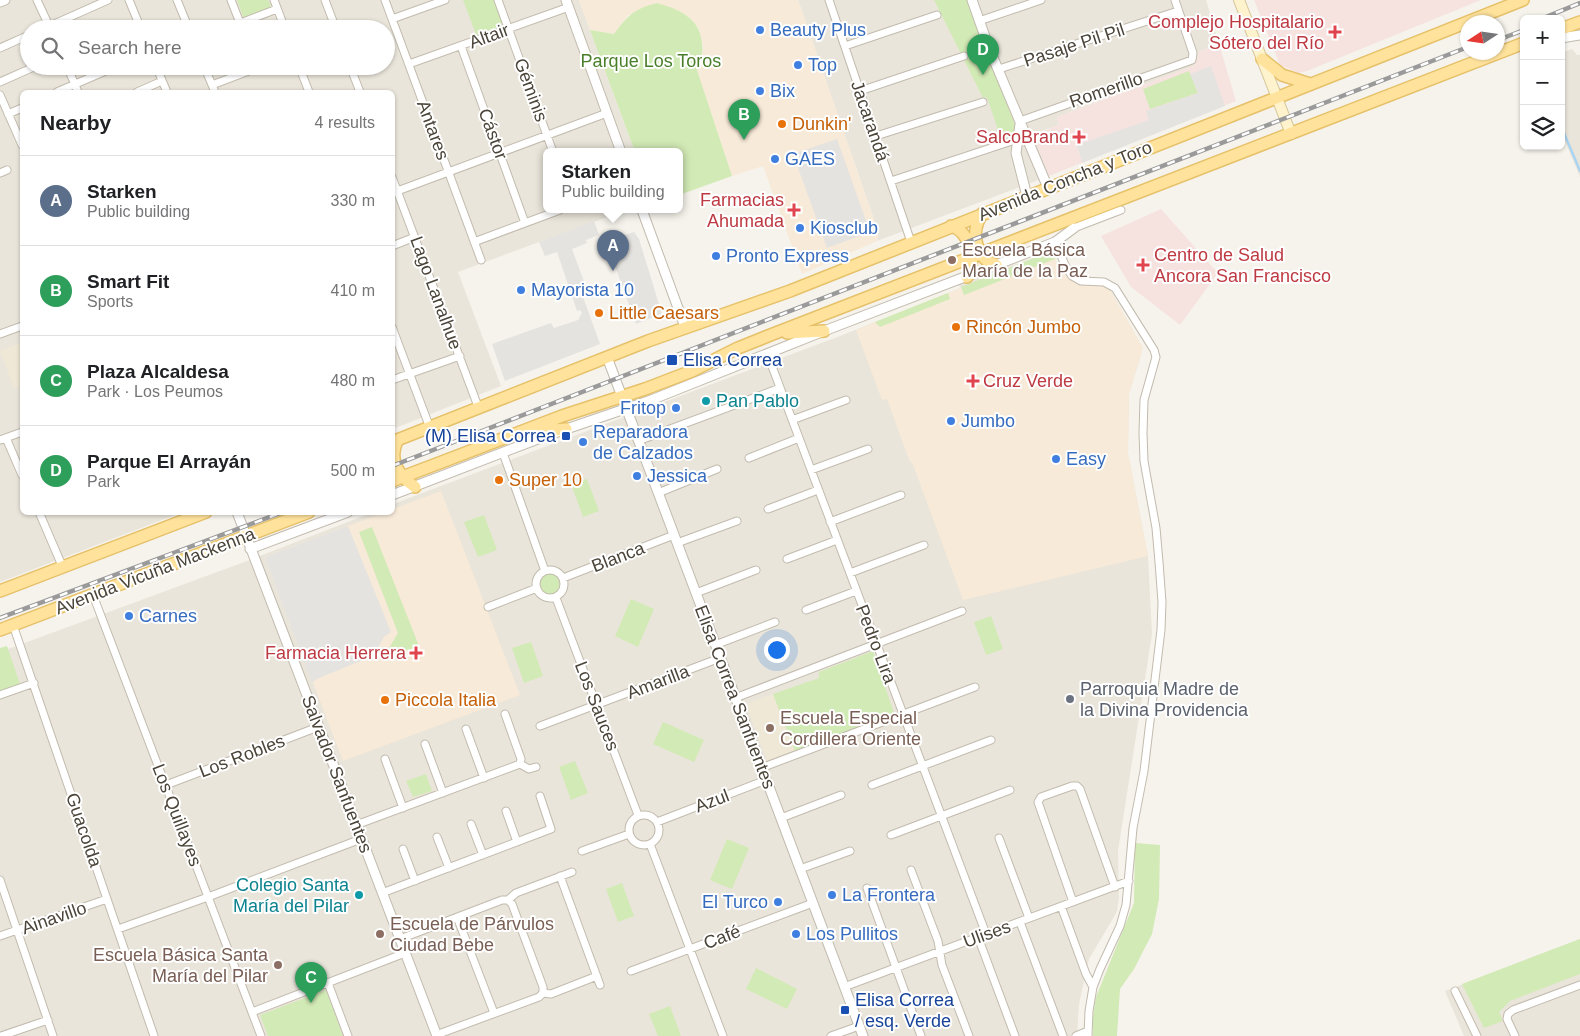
<!DOCTYPE html>
<html lang="en">
<head>
<meta charset="utf-8">
<style>
	:root { --surface:#fff; --page:#f2f2f2; --text:#202124; --muted:#757577; --line:#e0e0e0; --accent:#fc3f1d }
	body { margin:0; font-family:Arial,sans-serif; background:var(--page); color:var(--text) }
	.controls { position:absolute; right:15px; top:15px; display:grid; overflow:hidden; border-radius:8px; box-shadow:0 1px 4px #0004 }
	.controls button { width:45px; height:45px; display:grid; place-items:center; padding:0; border:0; border-bottom:1px solid var(--line); background:var(--surface); color:var(--text); font:25px sans-serif }
	.compass { position:absolute; left:1460px; top:15px; width:45px; height:45px; border-radius:50%; background:var(--surface); box-shadow:0 1px 4px #0004; rotate:258deg }
	.you { position:absolute; left:776px; top:649px; width:18px; height:18px; margin:-12px; border:4px solid #fff; border-radius:50%; background:#1a73e8; box-shadow:0 0 0 8px #1a73e833 }
	.badge { display:grid; place-items:center; width:32px; height:32px; border-radius:50%; background:var(--accent); color:#fff; font-size:16px; font-weight:700 }
	.pin { position:absolute; translate:-50% -41px; filter:drop-shadow(0 1px 2px #0008) }
	.pin::after { content:''; position:absolute; top:26px; width:18px; height:15px; background:inherit; clip-path:polygon(0 0,100% 0,50% 100%) }
	.popup { position:absolute; left:543px; top:148px; width:140px; height:65px; box-sizing:border-box; display:grid; place-content:center; border-radius:8px; background:var(--surface); filter:drop-shadow(0 1px 4px #0005); font-size:16px; white-space:nowrap; color:var(--muted) }
	.popup b { font-size:19px; color:var(--text) }
	.popup::after { content:''; position:absolute; left:50%; top:100%; margin-left:-10px; border:10px solid transparent; border-top-color:var(--surface) }
	.list { margin:0; padding:0; list-style:none }
	h2 { display:flex; justify-content:space-between; align-items:center; height:65px; margin:0; padding:0 20px; font-size:21px }
	h2 small { font-size:16px; font-weight:400; color:var(--muted) }
	.list li { display:grid; grid-template-columns:32px 1fr auto; gap:15px; align-items:center; box-sizing:border-box; height:90px; padding:0 20px; border-top:1px solid var(--line) }
	.list b { display:block; font-size:19px; white-space:nowrap }
	.list p { margin:0; font-size:16px; white-space:nowrap; color:var(--muted) }
	.list em { font-size:16px; font-style:normal; color:var(--muted) }
	.icon { flex:none; width:28px; height:28px; fill:none; stroke:currentColor; stroke-width:2; stroke-linecap:round; stroke-linejoin:round }
	.map { position:relative; flex:none; width:1580px; height:1036px; overflow:hidden }
	.search { position:absolute; background:var(--surface); box-shadow:0 1px 4px #0004; left:20px; top:20px; width:375px; height:55px; display:flex; align-items:center; gap:12px; box-sizing:border-box; padding:0 18px; border-radius:28px; color:var(--muted); font-size:19px }
	.panel { position:absolute; background:var(--surface); box-shadow:0 1px 4px #0004; left:20px; top:90px; width:375px; height:425px; border-radius:8px }
	.map>svg:first-child { display:block }
</style>
</head>
<body>
<div class="map">
<svg width="1580" height="1036" viewBox="0 0 1580 1036">
	<rect width="100%" height="100%" fill="#f6f3ec"/>
	<path fill="#eae5da" fill-rule="evenodd" d="M0,0h579l56,152h-88v58h79l-168,62 43,114 -108,43 -1,-337h-370v420l158,1 -180,69zM29,29h357v37h-357z
		M798,0h408l13,44 -20,8 -5,14 -137,51 2,8 -26,9 16,42 -172,65 1,-10z
		M1572,49l5,6h3v122l-19,-45v-79z
		M1052,251l7,17 11,11 40,11 33,58 -14,46 -1,59 20,103 4,78 -34,217 1,47 -2,13 -6,11 -22,37 -10,45 -2,32h-1077v-384l247,-91 124,-48 21,-1 1,-8 447,-168 121,-48 -3,-3z
		M1580,939v97h-116l-19,-45z"/>
	<path fill="#f7ead8" d="M579,0h219l80,231 -1,10 -75,33 -39,-108 -31,10 -35,-106 5,-8 1,-16 -2,-10 -3,-9 -9,-10 -9,-5 -52,3 -14,19 -24,-4z
		M1052,251l7,17 11,11 35,6 5,5 33,58 -14,46 -1,59 20,103 -185,44 -51,-138h-2l-23,-63 -5,1 -26,-70z
		M441,491l79,204 -177,66 -78,-204 118,-44 9,-1 1,-3z"/>
	<path fill="#efe8d6" d="M22,343v42l-8,3 -14,-37z
		M773,694l22,57 -28,10 -21,-57z"/>
	<path fill="#f6e3e0" d="M1254,0h227l-174,71 -8,2 -19,-8z
		M1219,44l17,57 -187,75 -16,-41 26,-10 -2,-8 137,-51 5,-14z
		M1161,209l57,64 -38,52 -49,-38 -30,-51z"/>
	<path fill="#d2eab5" d="M237,0h31l4,8 -28,11z
		M463,0h32l10,27 -28,10z
		M934,0h34l17,48 32,82 -4,4 -1,5 -10,3 -14,-42 -2,-3 -3,1z
		M657,3c22,6 43,15 45,40 1,10 0,18 -5,27l35,106 -53,19v-43h-44l-45,-122 24,4c14,-19 20,-25 43,-31z
		M1189,71l9,22 -48,16 -7,-20z
		M1052,251l3,8 -91,36 -3,-8z
		M948,293l2,6 -70,28 -5,-5z
		M587,479l12,32 -16,6 -12,-33z
		M484,515l13,35 -19,7 -14,-35z
		M372,527l47,119 -37,14 16,-27 -39,-101z
		M539 584a12 12 0 1 1 24 0a12 12 0 1 1-24 0Z
		M631,599l23,10 -16,38 -23,-11z
		M991,616l12,33 -17,6 -12,-33z
		M531,642l12,34 -19,7 -12,-35z
		M7,646l13,38 -20,7v-43z
		M873,651l21,62 -99,38 -22,-57 46,-16v-6z
		M663,722l41,18 -10,22 -41,-18z
		M575,761l13,32 -17,7 -12,-33z
		M426,774l6,17 -19,6 -7,-16z
		M727,839l22,9 -17,41 -22,-9z
		M1135,843l25,2 -1,54 -7,35 -18,35 -14,20 -3,47h-24v-20l3,-19 38,-94z
		M622,883l12,33 -16,6 -12,-33z
		M1580,939v35l-70,27 -11,11 4,9 -19,7 -22,-44z
		M756,968l41,21 -10,20 -41,-20z
		M326,990l17,46h-75l-8,-21z
		M670,1006l11,30h-23l-9,-22z"/>
	<path fill="#e5e3e0" d="M1211,66l14,40 -143,57 -5,-18 72,-25 -3,-9 52,-18 -8,-19z
		M837,139l33,93 -43,16 -34,-94z
		M594,221l5,14 -13,5 1,3 -15,6 17,46 -6,2 17,47 -95,37 -13,-37 59,-21 3,5 24,-8 4,-7 -2,-3 -3,1 -20,-59 -12,4 -6,-14z
		M634,232l5,7 23,75 -26,10 -30,-83z
		M348,526l43,106 -7,5 -11,19 -54,22 -7,4 -47,-125z"/>
	<g fill="none" stroke-linecap="round" stroke-linejoin="round">
		<path stroke="#a9d4f2" stroke-width="2.5" d="M1561,126l19,45"/>
		<g stroke="#c2bbae" stroke-width="9">
			<path id="minor" d="M37,0l13,28
				M129,0l12,29
				M177,0l12,29
				M231,0l9,23
				M274,0l11,29
				M325,0l11,29
				M385,0l96,260
				M498,0l55,152
				M829,0l82,242
				M392,19l53,-19
				M979,21l62,-21
				M43,29l65,-29
				M122,29l16,-7
				M225,29l52,-20
				M461,46l64,177
				M845,46l92,-31
				M0,48l29,-13
				M409,64l160,-57
				M67,66l11,26
				M156,66l11,26
				M204,66l11,26
				M299,66l10,26
				M350,66l10,26
				M999,69l179,-58
				M0,82l36,-16
				M212,85l50,-19
				M860,91l104,-35
				M57,92l60,-26
				M137,92l25,-11
				M0,95l22,50
				M8,114l14,-6
				M1020,121l172,-61 1,-7 -18,-53
				M876,136l107,-34
				M0,173l7,-3
				M392,177l87,232
				M891,181l121,-40h5
				M392,193l215,-80
				M1074,228l47,-18
				M474,242l86,-32
				M1055,242l11,25 6,9 9,5 23,1 11,6 39,62 2,7 -12,43 -1,33 1,28 12,67 3,34 3,40 -1,28 -17,141 -11,57 -7,77 -6,21 -20,43 -7,18 -4,24 -1,25
				M392,246l23,-9
				M392,327l38,101
				M0,334l22,-8
				M767,353l219,581
				M392,380l68,-24
				M792,420l54,-20
				M6,438l16,37
				M0,440l22,-8
				M638,441l142,-53
				M503,453l42,118
				M749,458l50,-20
				M811,470l57,-21
				M658,493l59,-24
				M768,509l50,-19
				M39,512l24,56
				M830,522l71,-27
				M677,543l60,-22
				M787,559l50,-19
				M536 584a14 14 0 1 1 28 0a14 14 0 1 1-28 0Z
				M850,573l74,-28
				M563,578l111,-43
				M696,593l60,-23
				M93,595l168,441
				M556,598l82,217
				M488,607l49,-19
				M806,610l50,-19
				M13,625l141,411
				M715,645l60,-23
				M0,695l34,-12
				M735,698l227,-87
				M505,714l16,45 -1,5
				M540,726l180,-68
				M466,729l18,49
				M425,744l18,49
				M385,759l18,49
				M520,764l9,5 7,-2
				M761,768l214,-81
				M166,785l152,-58
				M872,785l119,-45
				M506,811l11,31
				M629 830a15 15 0 1 1 30 0a15 15 0 1 1-30 0Z
				M781,818l60,-23
				M657,822l109,-42
				M471,824l12,31
				M356,825l164,-61
				M891,835l119,-45
				M437,837l12,31
				M999,838l30,80
				M650,844l73,192
				M403,849l12,32
				M582,851l47,-17
				M800,869l50,-18
				M911,870l27,71 4,24 27,71
				M560,876l40,109
				M0,880l53,156
				M867,888l54,148
				M382,893l169,-64 -11,-33
				M508,900l4,4 31,83v6
				M508,900l8,-7 56,-21
				M1073,902l-35,-100 3,-5 31,-11h5l3,3 35,98
				M1061,906l25,68 7,13
				M457,917l37,96
				M1020,922l43,114
				M118,929l90,-32 153,-58
				M0,936l107,-37
				M978,937l37,99
				M400,939l102,-39h6
				M631,971l182,-68
				M328,983l20,53
				M844,987l285,-106
				M1455,991l22,45
				M543,993l8,1 46,-18
				M252,1012l153,-59
				M436,1035l103,-38 4,-4
				M1,1036l47,-16
				M831,1036l28,-10
				M1076,1036l12,-5
				M1515,1036l-8,-17 1,-5 5,-4 67,-25"/>
		</g>
		<g stroke="#c2bbae" stroke-width="11">
			<path id="tertiary" d="M566,0l55,152
				M972,0l17,48 59,140
				M0,2l5,-2
				M1561,38l19,-3
				M1020,124l-4,29 11,43
				M642,210l43,117
				M607,357l256,679
				M392,495l151,-58 108,-37 173,-69 172,-66 59,-23 19,-14
				M237,512l200,524
				M250,549l98,-37"/>
		</g>
		<g stroke="#d6c79b" stroke-width="12">
			<path id="secondary" d="M1239,0l52,134"/>
		</g>
		<g stroke="#e6c16a" stroke-width="14">
			<path id="primary" d="M1561,29l19,-7
				M1262,59l20,16 28,9
				M983,213c-13,16 -9,46 13,52
				M951,226c19,5 26,35 16,51
				M787,333l37,-2
				M531,432l35,-3
				M397,441c-9,19 2,35 18,46
				M392,442l256,-101 142,-50 733,-291
				M392,481l170,-65 83,-27 47,-18 46,-23 35,-14 751,-291
				M0,591l206,-79
				M0,630l309,-118"/>
		</g>
		<use href="#minor" stroke="#fff" stroke-width="7"/>
		<use href="#tertiary" stroke="#fff" stroke-width="9"/>
		<use href="#secondary" stroke="#fff3cd" stroke-width="10"/>
		<use href="#primary" stroke="#ffe39c" stroke-width="11"/>
		<g stroke="#9a9a9a" stroke-width="4.5">
			<path id="rail" d="M1541,19l39,-16
				M1498,40l26,-10
				M392,466l1076,-419
				M0,618l283,-106"/>
		</g>
		<use href="#rail" stroke="#fff" stroke-width="2.5" stroke-dasharray="8" stroke-linecap="butt"/>
	</g>
	<g fill="#3f7fe0" stroke="#fff" stroke-width="2">
		<circle cx="760" cy="30" r="5"/>
		<circle cx="798" cy="65" r="5"/>
		<circle cx="760" cy="91" r="5"/>
		<circle cx="775" cy="159" r="5"/>
		<circle cx="800" cy="228" r="5"/>
		<circle cx="716" cy="256" r="5"/>
		<circle cx="521" cy="290" r="5"/>
		<circle cx="676" cy="408" r="5"/>
		<circle cx="951" cy="421" r="5"/>
		<circle cx="583" cy="442" r="5"/>
		<circle cx="1056" cy="459" r="5"/>
		<circle cx="637" cy="476" r="5"/>
		<circle cx="129" cy="616" r="5"/>
		<circle cx="832" cy="895" r="5"/>
		<circle cx="778" cy="902" r="5"/>
		<circle cx="796" cy="934" r="5"/>
	</g>
	<g fill="#e0444e" stroke="#fff" stroke-width="2">
		<path d="M1332.5 24.5h5v5h5v5h-5v5h-5v-5h-5v-5h5z"/>
		<path d="M1076.5 129.5h5v5h5v5h-5v5h-5v-5h-5v-5h5z"/>
		<path d="M791.5 202.5h5v5h5v5h-5v5h-5v-5h-5v-5h5z"/>
		<path d="M1140.5 257.5h5v5h5v5h-5v5h-5v-5h-5v-5h5z"/>
		<path d="M970.5 373.5h5v5h5v5h-5v5h-5v-5h-5v-5h5z"/>
		<path d="M413.5 645.5h5v5h5v5h-5v5h-5v-5h-5v-5h5z"/>
	</g>
	<g fill="#e8710a" stroke="#fff" stroke-width="2">
		<circle cx="782" cy="124" r="5"/>
		<circle cx="599" cy="313" r="5"/>
		<circle cx="956" cy="327" r="5"/>
		<circle cx="499" cy="480" r="5"/>
		<circle cx="385" cy="700" r="5"/>
	</g>
	<g fill="#8d6e63" stroke="#fff" stroke-width="2">
		<circle cx="952" cy="260" r="5"/>
		<circle cx="770" cy="728" r="5"/>
		<circle cx="380" cy="934" r="5"/>
		<circle cx="278" cy="965" r="5"/>
	</g>
	<g fill="#1a4fb4" stroke="#fff" stroke-width="2">
		<rect x="666" y="354" width="12" height="12" rx="2.5"/>
		<rect x="561" y="431" width="10" height="10" rx="2.5"/>
		<rect x="840" y="1005" width="10" height="10" rx="2.5"/>
	</g>
	<g fill="#0f9aa8" stroke="#fff" stroke-width="2">
		<circle cx="706" cy="401" r="5"/>
		<circle cx="359" cy="895" r="5"/>
	</g>
	<circle fill="#6b7280" stroke="#fff" stroke-width="2" cx="1070" cy="699" r="5"/>
	<g text-anchor="middle" stroke-width="4" stroke-linejoin="round" paint-order="stroke">
		<g font-size="18" fill="#be3a42" stroke="#fff" text-anchor="end">
			<text x="1324" y="28">Complejo Hospitalario<tspan x="1324" dy="21">Sótero del Río</tspan></text>
			<text x="1069" y="143">SalcoBrand</text>
			<text x="784" y="206">Farmacias<tspan x="784" dy="21">Ahumada</tspan></text>
			<text x="1154" y="261" text-anchor="start">Centro de Salud<tspan x="1154" dy="21">Ancora San Francisco</tspan></text>
			<text x="983" y="387" text-anchor="start">Cruz Verde</text>
			<text x="406" y="659">Farmacia Herrera</text>
		</g>
		<g font-size="18" fill="#366cbe" stroke="#fff" text-anchor="start">
			<text x="770" y="36">Beauty Plus</text>
			<text x="808" y="71">Top</text>
			<text x="770" y="97">Bix</text>
			<text x="785" y="165">GAES</text>
			<text x="810" y="234">Kiosclub</text>
			<text x="726" y="262">Pronto Express</text>
			<text x="531" y="296">Mayorista 10</text>
			<text x="666" y="414" text-anchor="end">Fritop</text>
			<text x="961" y="427">Jumbo</text>
			<text x="593" y="438">Reparadora<tspan x="593" dy="21">de Calzados</tspan></text>
			<text x="1066" y="465">Easy</text>
			<text x="647" y="482">Jessica</text>
			<text x="139" y="622">Carnes</text>
			<text x="842" y="901">La Frontera</text>
			<text x="768" y="908" text-anchor="end">El Turco</text>
			<text x="806" y="940">Los Pullitos</text>
		</g>
		<g font-size="18" fill="#4b4439" stroke="#fff">
			<text transform="translate(489 36) rotate(-20)" y="6">Altair</text>
			<text transform="translate(1074 45) rotate(-18)" y="6">Pasaje Pil Pil</text>
			<text transform="translate(531 90) rotate(70)" y="6">Géminis</text>
			<text transform="translate(1106 90) rotate(-19)" y="6">Romerillo</text>
			<text transform="translate(870 121) rotate(71)" y="6">Jacarandá</text>
			<text transform="translate(433 130) rotate(70)" y="6">Antares</text>
			<text transform="translate(493 134) rotate(70)" y="6">Cástor</text>
			<text transform="translate(1065 181) rotate(-22)" y="6">Avenida Concha y Toro</text>
			<text transform="translate(436 293) rotate(70)" y="6">Lago Lanalhue</text>
			<text transform="translate(618 557) rotate(-21)" y="6">Blanca</text>
			<text transform="translate(155 571) rotate(-21)" y="6">Avenida Vicuña Mackenna</text>
			<text transform="translate(876 644) rotate(69)" y="6">Pedro Lira</text>
			<text transform="translate(658 682) rotate(-21)" y="6">Amarilla</text>
			<text transform="translate(735 697) rotate(69)" y="6">Elisa Correa Sanfuentes</text>
			<text transform="translate(597 706) rotate(69)" y="6">Los Sauces</text>
			<text transform="translate(242 756) rotate(-21)" y="6">Los Robles</text>
			<text transform="translate(337 774) rotate(69)" y="6">Salvador Sanfuentes</text>
			<text transform="translate(712 801) rotate(-21)" y="6">Azul</text>
			<text transform="translate(177 815) rotate(69)" y="6">Los Quillayes</text>
			<text transform="translate(84 830) rotate(71)" y="6">Guacolda</text>
			<text transform="translate(54 918) rotate(-19)" y="6">Ainavillo</text>
			<text transform="translate(987 934) rotate(-20)" y="6">Ulises</text>
			<text transform="translate(722 937) rotate(-21)" y="6">Café</text>
		</g>
		<g font-size="18" fill="#4a7f2a" stroke="#fff">
			<text x="651" y="67">Parque Los Toros</text>
		</g>
		<g font-size="18" fill="#c56008" stroke="#fff" text-anchor="start">
			<text x="792" y="130">Dunkin'</text>
			<text x="609" y="319">Little Caesars</text>
			<text x="966" y="333">Rincón Jumbo</text>
			<text x="509" y="486">Super 10</text>
			<text x="395" y="706">Piccola Italia</text>
		</g>
		<g font-size="18" fill="#785e54" stroke="#fff" text-anchor="start">
			<text x="962" y="256">Escuela Básica<tspan x="962" dy="21">María de la Paz</tspan></text>
			<text x="780" y="724">Escuela Especial<tspan x="780" dy="21">Cordillera Oriente</tspan></text>
			<text x="390" y="930">Escuela de Párvulos<tspan x="390" dy="21">Ciudad Bebe</tspan></text>
			<text x="268" y="961" text-anchor="end">Escuela Básica Santa<tspan x="268" dy="21">María del Pilar</tspan></text>
		</g>
		<g font-size="18" fill="#164399" stroke="#fff" text-anchor="start">
			<text x="683" y="366">Elisa Correa</text>
			<text x="556" y="442" text-anchor="end">(M) Elisa Correa</text>
			<text x="855" y="1006">Elisa Correa<tspan x="855" dy="21">/ esq. Verde</tspan></text>
		</g>
		<g font-size="18" fill="#0d838f" stroke="#fff" text-anchor="start">
			<text x="716" y="407">Pan Pablo</text>
			<text x="349" y="891" text-anchor="end">Colegio Santa<tspan x="349" dy="21">María del Pilar</tspan></text>
		</g>
		<g font-size="18" fill="#5b616d" stroke="#fff" text-anchor="start">
			<text x="1080" y="695">Parroquia Madre de<tspan x="1080" dy="21">la Divina Providencia</tspan></text>
		</g>
	</g>
</svg>
<div class="controls">
<button>+</button>
<button>−</button>
<button><svg class="icon" aria-label="layers" viewBox="0 0 24 24"><path d="M12 4l9 5-9 5-9-5zM3 14l9 5 9-5"/></svg></button>
</div>
<svg class="compass" viewBox="-18 -18 36 36"><path d="M0-13l5 13h-10z" fill="#e53935"/><path d="M0 13l5-13h-10z" fill="#757577"/></svg>
<div class="you"></div>
<div class="pin badge" style="left:613px;top:271px;background:#5c6f8a">A</div>
<div class="popup"><b>Starken</b>Public building</div>
<div class="pin badge" style="left:744px;top:140px;background:#2e9e5b">B</div>
<div class="pin badge" style="left:311px;top:1003px;background:#2e9e5b">C</div>
<div class="pin badge" style="left:983px;top:75px;background:#2e9e5b">D</div>
<div class="search"><svg class="icon" aria-label="search" viewBox="0 0 24 24"><circle cx="10" cy="10" r="6"/><path d="M15 15l6 6"/></svg>Search here</div>
<section class="panel">
<h2>Nearby<small>4 results</small></h2>
<ul class="list">
<li><span class="badge" style="background:#5c6f8a">A</span><div><b>Starken</b><p>Public building</p></div><em>330 m</em></li>
<li><span class="badge" style="background:#2e9e5b">B</span><div><b>Smart Fit</b><p>Sports</p></div><em>410 m</em></li>
<li><span class="badge" style="background:#2e9e5b">C</span><div><b>Plaza Alcaldesa</b><p>Park · Los Peumos</p></div><em>480 m</em></li>
<li><span class="badge" style="background:#2e9e5b">D</span><div><b>Parque El Arrayán</b><p>Park</p></div><em>500 m</em></li>
</ul>
</section>
</div>
</body>
</html>
